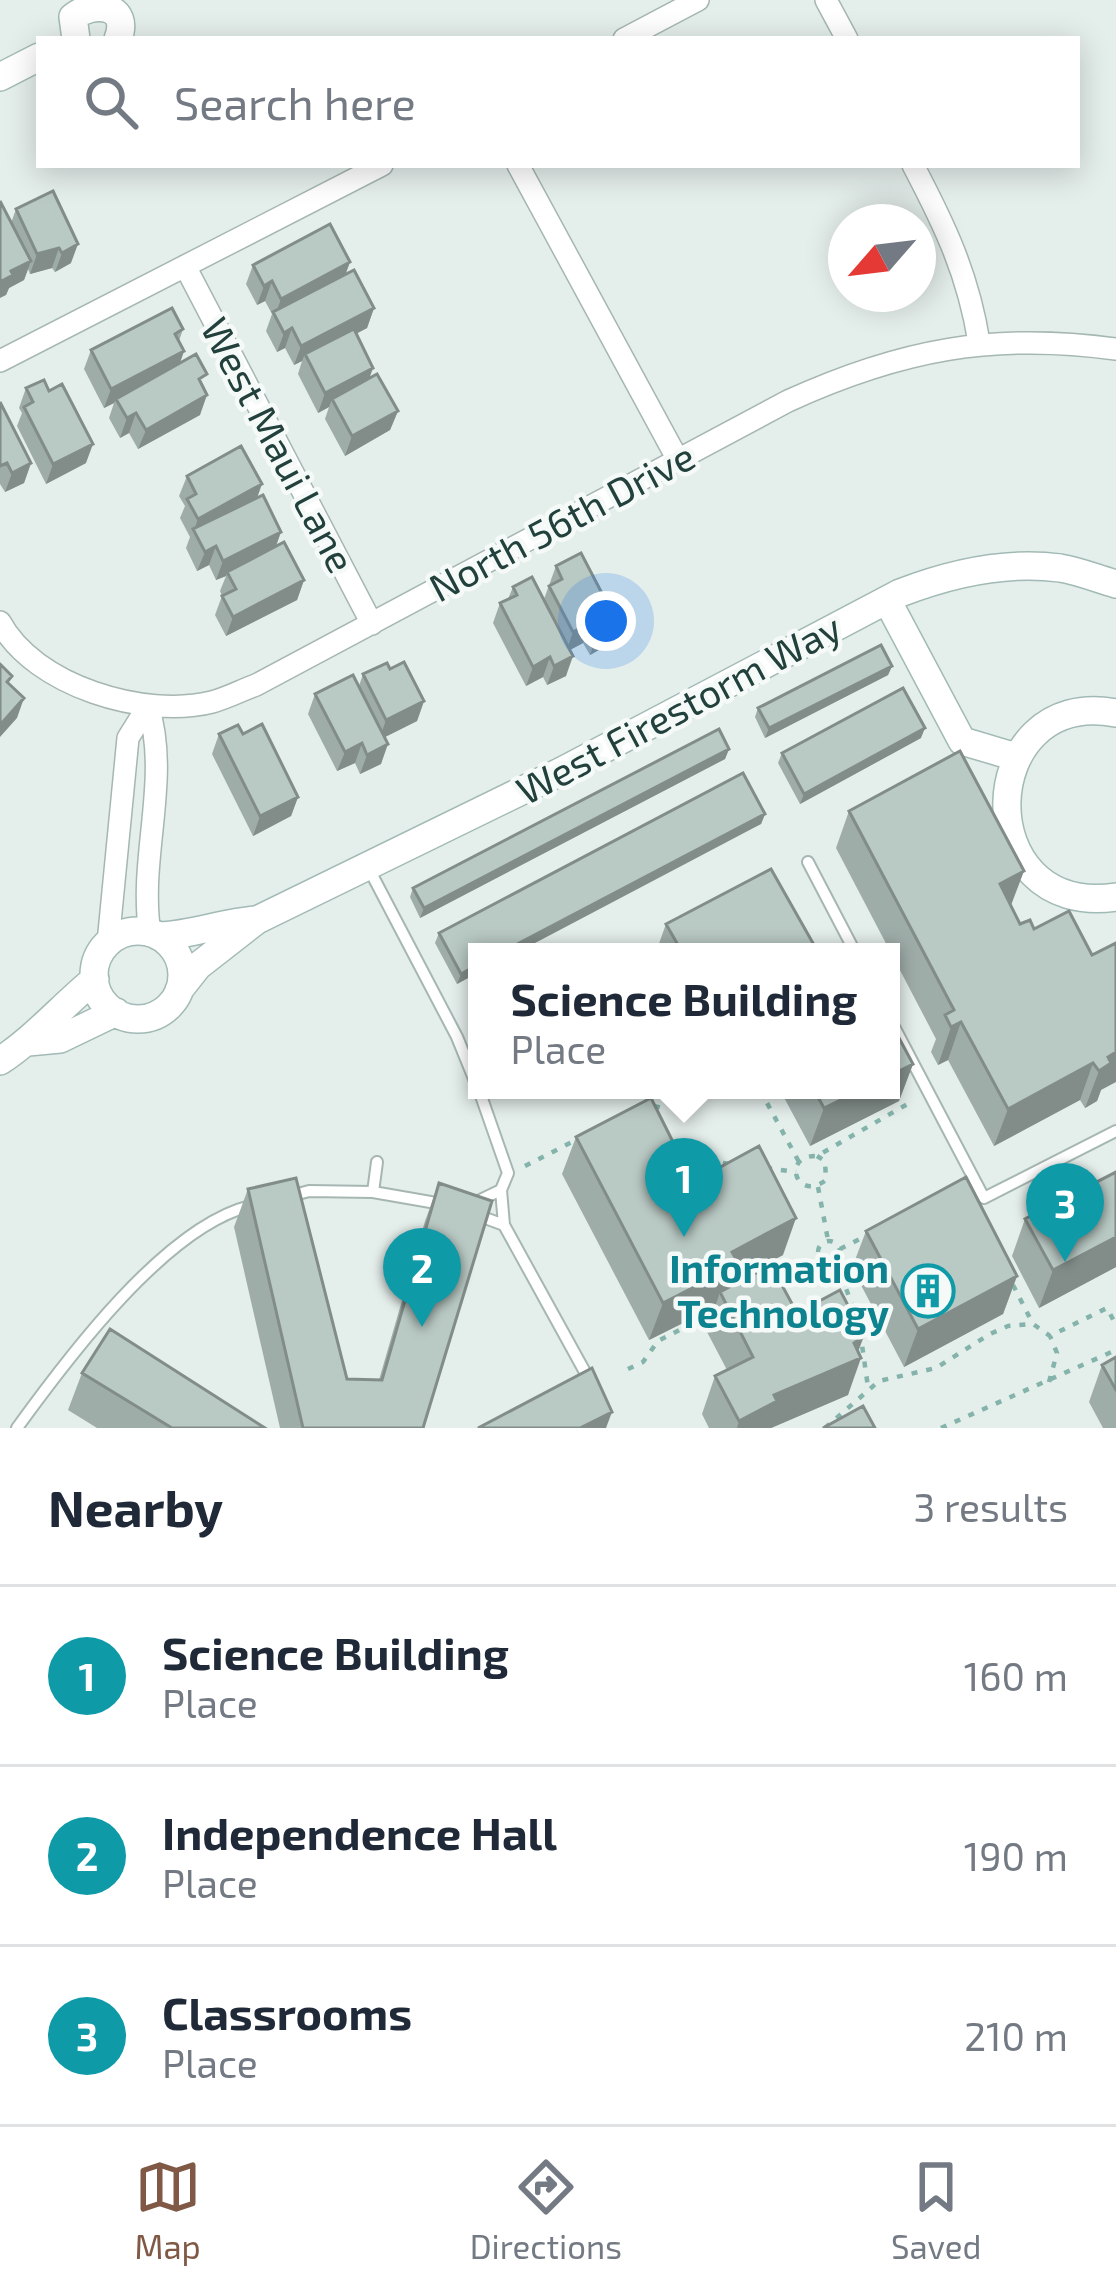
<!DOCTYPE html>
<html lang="en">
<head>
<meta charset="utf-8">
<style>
	:root { --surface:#fff; --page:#f2f2f3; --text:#1f2937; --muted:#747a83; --line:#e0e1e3; --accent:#805946 }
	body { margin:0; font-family:"Exo 2",sans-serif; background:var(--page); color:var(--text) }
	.compass { position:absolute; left:828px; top:204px; width:108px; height:108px; border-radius:50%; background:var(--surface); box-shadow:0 6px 30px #0003; rotate:242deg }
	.you { position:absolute; left:606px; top:621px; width:42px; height:42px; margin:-30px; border:9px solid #fff; border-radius:50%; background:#1a73e8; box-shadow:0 0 0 18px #1a73e833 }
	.badge { display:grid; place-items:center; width:78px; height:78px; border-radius:50%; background:var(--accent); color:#fff; font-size:39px; font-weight:700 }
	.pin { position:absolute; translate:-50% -99px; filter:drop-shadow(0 3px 6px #0008) }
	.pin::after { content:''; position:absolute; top:63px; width:42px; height:36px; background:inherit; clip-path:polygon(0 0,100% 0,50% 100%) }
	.popup { position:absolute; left:468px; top:943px; width:432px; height:156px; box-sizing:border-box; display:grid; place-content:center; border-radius:0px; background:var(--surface); filter:drop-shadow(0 3px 9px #0005); font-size:39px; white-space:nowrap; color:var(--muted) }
	.popup b { font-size:45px; color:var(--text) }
	.popup::after { content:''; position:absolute; left:50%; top:100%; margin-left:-24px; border:24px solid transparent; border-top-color:var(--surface) }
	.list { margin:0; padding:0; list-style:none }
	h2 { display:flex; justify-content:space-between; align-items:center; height:156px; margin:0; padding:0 48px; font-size:51px }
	h2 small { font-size:39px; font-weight:400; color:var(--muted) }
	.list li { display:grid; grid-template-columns:78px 1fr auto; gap:36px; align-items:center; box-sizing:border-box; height:180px; padding:0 48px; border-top:3px solid var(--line) }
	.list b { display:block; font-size:45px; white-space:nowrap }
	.list p { margin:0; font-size:39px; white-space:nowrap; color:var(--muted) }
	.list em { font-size:39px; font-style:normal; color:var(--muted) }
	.icon { flex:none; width:66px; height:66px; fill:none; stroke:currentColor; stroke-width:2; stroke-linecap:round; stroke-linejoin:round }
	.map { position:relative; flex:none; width:1116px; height:1428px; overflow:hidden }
	.search { position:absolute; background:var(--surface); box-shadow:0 6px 30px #0003; left:36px; right:36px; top:36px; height:132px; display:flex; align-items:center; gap:30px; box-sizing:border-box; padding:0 42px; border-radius:0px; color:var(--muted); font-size:45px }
	.sheet { height:696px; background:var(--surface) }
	nav { display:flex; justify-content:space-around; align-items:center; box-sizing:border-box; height:168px; border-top:3px solid var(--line); background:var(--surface); font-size:33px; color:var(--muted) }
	nav a { display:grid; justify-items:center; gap:6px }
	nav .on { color:var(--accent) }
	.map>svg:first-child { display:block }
</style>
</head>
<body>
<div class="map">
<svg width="1116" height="1428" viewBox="0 0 1116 1428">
	<rect width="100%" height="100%" fill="#e4eeeb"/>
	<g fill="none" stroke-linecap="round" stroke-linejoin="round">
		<g stroke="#a6b7b3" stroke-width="14">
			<path id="lane" d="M808,862l47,90
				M369,869l88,168 20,49
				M891,1021l93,177 132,-67
				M501,1190l3,35
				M373,1192l69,12
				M291,1196l18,-5 64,1 4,-30
				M476,1202l25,-12 7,-17 -29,-83
				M477,1215l27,10 87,158
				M17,1428c50,-69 148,-201 233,-222"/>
		</g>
		<g stroke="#a6b7b3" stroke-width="24">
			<path id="street" d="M826,0l21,39
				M624,39l74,-39
				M518,165l160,295
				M913,165c32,61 55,109 66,177
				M185,266l187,358
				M0,361l382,-196
				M0,622c34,64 145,97 212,80 15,-4 30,-12 44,-17l532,-284c112,-51 205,-69 328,-52
				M148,706c23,74 -10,151 2,228
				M108,943l20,-205 20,-32"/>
		</g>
		<g stroke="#a2bab5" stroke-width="30">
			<path id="secondary" d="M76,39l-3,-22c21,-17 58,-12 45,22
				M0,77l39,-20
				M887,600l75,141 54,16
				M1116,713c-142,-27 -149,206 0,184
				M94 975a44 44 0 1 1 88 0a44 44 0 1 1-88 0Z
				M158,936c35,-1 65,-14 99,-16
				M179,990l19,-24 59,-46 305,-149 338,-178c49,-19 107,-32 160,-25 19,3 38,11 56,16
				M28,1042l32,-3 56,-27
				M0,1061c35,-23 62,-55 95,-82"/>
		</g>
		<path stroke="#83b3aa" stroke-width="4.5" stroke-dasharray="6 9" stroke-linecap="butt" d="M635,948l2,4
			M760,1090l39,72
			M654,1106l13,3
			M817,1156l8,5 1,19c-29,23 -46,-25 -9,-24l94,-54
			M708,1161l23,3
			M525,1166l53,-27
			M766,1168l30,4
			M818,1187l10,53
			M818 1252a11 11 0 1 1 22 0a11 11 0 1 1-22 0Z
			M840,1249l26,-13
			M836,1261l23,63 9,63
			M777,1281l43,-22
			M1013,1285l20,39
			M628,1369l15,-7 15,-21 55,-28
			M1049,1382l8,-29 -7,-17
			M825,1428l54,-47 57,-13 54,-34 18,-8 25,-2 17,12 57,-28 9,17
			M941,1428l175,-78"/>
		<use href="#lane" stroke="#fff" stroke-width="10"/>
		<use href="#street" stroke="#fff" stroke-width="21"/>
		<use href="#secondary" stroke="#fff" stroke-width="27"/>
	</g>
	<path fill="#9fada9" d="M53,191l18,72 -16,9 -3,-4 -22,6 -2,-5 -4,11 -15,8 -3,7 5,-72 5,-14z
		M350,262l-5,13 29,33 -7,20 -11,6 14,44 28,33 -8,19 -45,26 -20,-37 4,-12 -11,6 -20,-39 4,-13 -8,4 -9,-17 -8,4 -11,-21 6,-17 -7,-13 -8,4 -11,-21 7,-19z
		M183,329l-4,12 5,10 -4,12 23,24 -3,28 -62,34 -9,-16 -9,5 -11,-20 5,-15 -10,5 -20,-39 7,-19z
		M26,388l60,75 -40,21 -29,-58 5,-13 -3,-5z
		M0,402l31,61 -7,20 -19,9 -5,-8z
		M187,476l70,21 19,50 28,33 -7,20 -71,36 -11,-21 7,-19 -2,-5 6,-15 -10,4 -7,-15 -12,6 -11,-23 4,-11 -10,-19 5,-12 -6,-10z
		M556,566l62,58 -7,19 -21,12 -7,-12 -13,7 -4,26 -19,9 -4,-8 -17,9 -33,-63 7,-20 8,-4 5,-12 31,12z
		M892,666l-4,9 -123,63 -10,-21 3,-9z
		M390,669l34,32 -7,20 -32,16 -4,27 -21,10 -5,-11 -18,8 -29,-57 7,-20 44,-8 4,-12z
		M219,734h24l55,63 -7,19 -38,20 -41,-82z
		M921,738l-121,66 -22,-41 4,-10z
		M729,749l-4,10 -305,159 -10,-21 3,-9z
		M849,811l162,95 9,18 72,31 9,135 -4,11 -12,7 -5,-8 -86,46 -46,-86 -10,5 -7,-13 5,-13 -100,-191z
		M765,814l-4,10 -284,128v21l-20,11 -22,-41 4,-10z
		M666,924l152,28h-162z
		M913,1064l-14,37 -89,45 -30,-56h111z
		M576,1137l117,45 90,73 -51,27 -2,5 67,26 61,39 -10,43 -77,33h-62l-7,-14 13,-38 12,-6 -21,-40 9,-23 -66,33 -87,-166z
		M1116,1172v95l-77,41 -27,-52 13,-37z
		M439,1183l-16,245h-143l-46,-201 14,-38 99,190 32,1 46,-159z
		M866,1231l151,45 -14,38 -99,53 -52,-99z
		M1116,1357v71h-13l-14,-26 13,-37z
		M82,1373l183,55h-168l-29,-18z"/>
	<path fill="#828d89" d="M78,244l-7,19 -16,9 7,-19z
		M59,248l-7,20 -22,6 7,-20z
		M31,261l-7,19 -15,8 -3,7 -6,3v-16l11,-11z
		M350,262l-7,19 -69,37 7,-19z
		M272,281l-7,20 -8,4 7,-19z
		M374,308l-7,20 -60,31 -2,-5 -3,7 -8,4 7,-19z
		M292,328l-7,20 -8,4 7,-19z
		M184,351l-7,20 -61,28 -2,4 -10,5 7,-19z
		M373,368l-7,20 -34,11 -3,8 -11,6 7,-20z
		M207,395l-7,20 -62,34 8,-19z
		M398,411l-8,19 -45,26 7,-20z
		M136,413l-7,20 -9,5 7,-20z
		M93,444l-7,19 -40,21 7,-20z
		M31,463l-7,20 -19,9 7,-19z
		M262,484l-7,20 -61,26 4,-11z
		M281,532l-7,20 -47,20 -1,4 -10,4 7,-19z
		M216,546l-7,19 -12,6 8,-19z
		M304,580l-7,20 -71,36 7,-19z
		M590,623l-7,20 -17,9 7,-20z
		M618,624l-7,19 -21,12 7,-20z
		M573,656l-7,20 -19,9 7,-19z
		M550,657l-7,20 -17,9 7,-19z
		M892,666l-4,9 -123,63 4,-10z
		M24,698l-7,20 -17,19v-12z
		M424,701l-7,20 -38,19 7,-20z
		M925,728l-4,10 -121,66 4,-10z
		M362,743l-7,20 -18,8 8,-19z
		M388,744l-7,20 -21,10 7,-19z
		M729,749l-4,10 -305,159 4,-10z
		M298,797l-7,19 -38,20 7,-20z
		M765,814l-4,10 -243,128h-16z
		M1024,871l-14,37 -10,-24z
		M477,965v8l-20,11 4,-10z
		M961,1022l-13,38 -10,5 13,-38z
		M1116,1052v30l-15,8 -4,11 -12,7 14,-37 9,-14z
		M1093,1063l-13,37 -86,46 14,-37z
		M913,1064l-14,37 -89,45 14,-38 37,-18h30v-15z
		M796,1218l-13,37 -51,27 -7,20 -5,-10 -5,15 -66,33 14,-37 69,-51z
		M1116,1237v30l-77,41 14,-38z
		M1017,1276l-14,38 -99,53 14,-38z
		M864,1336l-9,24 6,-2 -13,37 -77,33h-34l2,-7 35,-26z
		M612,1412l-6,16h-26z"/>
	<path fill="#b9c9c4" stroke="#828d89" stroke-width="3" d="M53,191l25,53 -16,9 -3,-5 -22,6 -21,-45z
		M0,201l31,60 -20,10 2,4 -13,7z
		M330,224l20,38 -69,37 -9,-18 -8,5 -11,-21z
		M354,270l20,38 -73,38 -9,-18 -8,5 -11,-21z
		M172,308l11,21 -8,5 9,17 -73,38 -20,-39z
		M354,329l19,39 -48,25 -20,-39z
		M196,354l11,20 -8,5 8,16 -61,35 -10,-17 -9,5 -11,-19z
		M377,374l21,37 -46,25 -20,-37z
		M44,380l5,11 13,-7 31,60 -40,20 -29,-57 9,-5 -7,-14z
		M0,402l31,61 -19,10 -5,-10 -7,3z
		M241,446l21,38 -64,35 -11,-20 9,-5 -9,-18z
		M263,495l18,37 -58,29 -7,-15 -11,6 -12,-23z
		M284,542l20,38 -71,37 -11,-21 14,-7 -9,-17z
		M581,553l37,71 -21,11 -7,-12 -17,9 -24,-46 13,-7 -6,-13z
		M532,577l41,79 -19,10 -4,-9 -17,10 -33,-64 17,-8 -4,-8z
		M881,645l11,21 -123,62 -11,-20z
		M404,662l20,39 -38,19 -23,-46 24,-11 3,6z
		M0,664l12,12 -5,6 17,16 -24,27z
		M353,675l35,69 -21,11 -5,-12 -17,9 -30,-58z
		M903,688l22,40 -121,66 -22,-41z
		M262,724l36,73 -38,19 -41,-82 19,-9 5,9z
		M719,729l10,20 -305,159 -11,-20z
		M960,751l64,120 -24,13 20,40 10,-4 4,9 35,-18 23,44 24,-12v109l-8,5 3,6 -12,8 -6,-8 -85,46 -47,-87 -10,5 -6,-12 9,-5 -105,-199z
		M743,773l22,41 -263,138h-25v13l-16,9 -22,-41z
		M771,869l47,83h-136l-16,-28z
		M891,1023l22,41 -22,11z
		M814,1090h47l-37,18z
		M651,1098l42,84 66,-36 37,72 -64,34 7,12 -76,39 -87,-166z
		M1116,1172v65l-63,33 -28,-51z
		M966,1177l51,99 -99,53 -52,-98z
		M296,1178l51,201 35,1 57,-197 53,18 -69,227h-120l-55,-239z
		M771,1265l26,48 43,-23 24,46 -10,7 7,15 -87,37 3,6 -38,20 -24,-45 38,-19 -33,-65z
		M110,1329l155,99h-93l-90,-55z
		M1116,1357v33l-14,-25z
		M592,1368l20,44 -32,16h-102z
		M863,1406l12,22h-52z"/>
	<defs>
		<g id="building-ring" transform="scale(2.7)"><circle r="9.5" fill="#f5faf8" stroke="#0f9aa8" stroke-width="1.5"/><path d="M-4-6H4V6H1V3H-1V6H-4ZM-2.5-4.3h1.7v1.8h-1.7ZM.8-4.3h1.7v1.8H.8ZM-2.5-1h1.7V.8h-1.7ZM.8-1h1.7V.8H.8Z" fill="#0f9aa8"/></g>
	</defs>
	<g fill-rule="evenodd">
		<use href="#building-ring" x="928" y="1291"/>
	</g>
	<g text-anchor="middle" stroke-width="9" stroke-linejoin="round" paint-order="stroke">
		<g font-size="39" fill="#22413c" stroke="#f5faf8">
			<text transform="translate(278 445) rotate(62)" y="14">West Maui Lane</text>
			<text transform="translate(562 522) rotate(-28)" y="14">North 56th Drive</text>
			<text transform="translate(679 709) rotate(-28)" y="14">West Firestorm Way</text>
		</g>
		<g font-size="39" font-weight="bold" fill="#0d838f" stroke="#f5faf8" text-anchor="end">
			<text x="889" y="1283">Information<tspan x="889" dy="45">Technology</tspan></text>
		</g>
	</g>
</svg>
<svg class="compass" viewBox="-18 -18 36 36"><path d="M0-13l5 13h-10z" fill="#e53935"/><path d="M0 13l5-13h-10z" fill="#747a83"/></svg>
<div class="you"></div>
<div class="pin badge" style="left:684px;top:1237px;background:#0f9aa8">1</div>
<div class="popup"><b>Science Building</b>Place</div>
<div class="pin badge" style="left:422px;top:1327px;background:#0f9aa8">2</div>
<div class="pin badge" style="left:1065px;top:1262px;background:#0f9aa8">3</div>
<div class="search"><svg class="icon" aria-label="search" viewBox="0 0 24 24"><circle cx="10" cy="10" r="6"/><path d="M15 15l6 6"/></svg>Search here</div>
</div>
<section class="sheet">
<h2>Nearby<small>3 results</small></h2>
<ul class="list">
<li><span class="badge" style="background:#0f9aa8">1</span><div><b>Science Building</b><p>Place</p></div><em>160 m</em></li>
<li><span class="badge" style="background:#0f9aa8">2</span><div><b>Independence Hall</b><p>Place</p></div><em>190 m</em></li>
<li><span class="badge" style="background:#0f9aa8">3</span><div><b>Classrooms</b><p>Place</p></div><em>210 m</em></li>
</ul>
</section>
<nav>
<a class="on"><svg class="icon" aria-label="map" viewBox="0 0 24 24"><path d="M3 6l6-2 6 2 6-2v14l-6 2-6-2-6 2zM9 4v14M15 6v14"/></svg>Map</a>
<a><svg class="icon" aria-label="directions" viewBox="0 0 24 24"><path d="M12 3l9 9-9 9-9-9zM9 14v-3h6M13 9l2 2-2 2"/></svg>Directions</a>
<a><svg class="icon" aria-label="saved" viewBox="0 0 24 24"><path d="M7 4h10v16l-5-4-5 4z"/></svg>Saved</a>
</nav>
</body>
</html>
